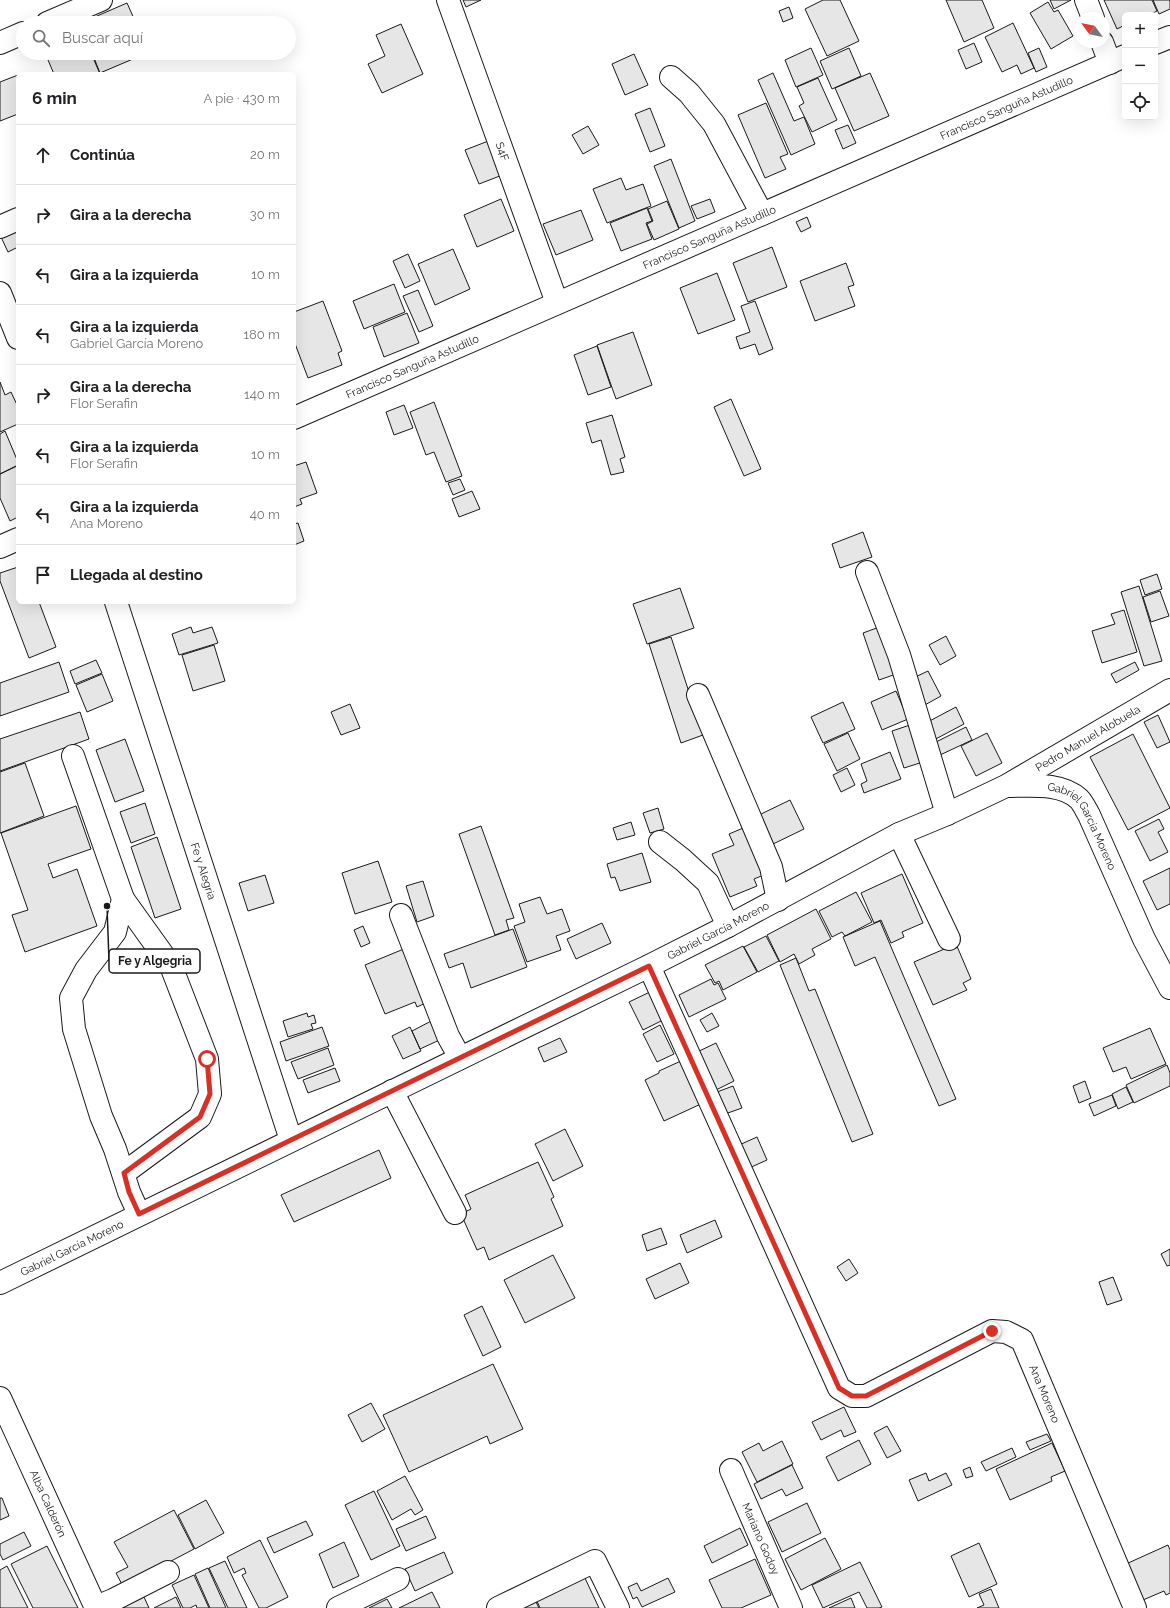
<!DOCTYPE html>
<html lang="es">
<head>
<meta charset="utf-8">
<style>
	:root { --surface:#fff; --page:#f2f2f2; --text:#202124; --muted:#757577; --line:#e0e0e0 }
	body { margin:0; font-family:Raleway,sans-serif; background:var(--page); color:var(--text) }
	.controls { position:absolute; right:12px; top:12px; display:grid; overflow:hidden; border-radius:6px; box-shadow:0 4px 16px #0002 }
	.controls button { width:36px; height:36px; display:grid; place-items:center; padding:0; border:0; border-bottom:1px solid var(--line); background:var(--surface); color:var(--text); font:20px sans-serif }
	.compass { position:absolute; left:1074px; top:12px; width:36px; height:36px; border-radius:50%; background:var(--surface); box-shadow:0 4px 16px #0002; rotate:303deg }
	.stop { position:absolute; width:12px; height:12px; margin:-9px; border:3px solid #d93025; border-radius:50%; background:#fff }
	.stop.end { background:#d93025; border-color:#fff; box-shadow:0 1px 4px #0008 }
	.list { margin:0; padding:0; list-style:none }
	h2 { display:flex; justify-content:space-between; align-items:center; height:52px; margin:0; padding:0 16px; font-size:17px }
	h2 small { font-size:13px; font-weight:400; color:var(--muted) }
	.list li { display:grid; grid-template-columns:26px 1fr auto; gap:12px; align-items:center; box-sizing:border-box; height:60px; padding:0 16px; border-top:1px solid var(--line) }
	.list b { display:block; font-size:15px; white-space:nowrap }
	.list p { margin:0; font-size:13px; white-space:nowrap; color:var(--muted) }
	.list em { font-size:13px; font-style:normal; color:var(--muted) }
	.icon { flex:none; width:22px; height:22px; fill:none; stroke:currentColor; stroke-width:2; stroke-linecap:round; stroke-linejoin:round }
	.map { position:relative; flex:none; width:1170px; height:1608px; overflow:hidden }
	.search { position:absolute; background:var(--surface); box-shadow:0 4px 16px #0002; left:16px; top:16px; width:280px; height:44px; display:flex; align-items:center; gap:10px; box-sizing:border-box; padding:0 14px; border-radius:22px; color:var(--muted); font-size:15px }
	.panel { position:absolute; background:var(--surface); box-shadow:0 4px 16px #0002; left:16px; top:72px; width:280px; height:532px; border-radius:6px }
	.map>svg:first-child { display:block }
</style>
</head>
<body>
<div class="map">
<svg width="1170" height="1608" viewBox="0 0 1170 1608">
	<rect width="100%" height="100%" fill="#fff"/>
	<path fill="#e6e6e6" stroke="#1a1a1a" d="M463,0h18l-15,7z
		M823,0h17l19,41 -32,15 -22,-47z
		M946,0h36l12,28 -30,14z
		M1050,0h21l-17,9z
		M1104,0h48l5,11 -8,4h-24v10l-8,4z
		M1153,0h17v9l-11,5z
		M1048,2l6,10 4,-2 15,26 -22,13 -21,-36z
		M127,3l9,20h-55z
		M789,7l4,11 -10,4 -4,-11z
		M1013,23l21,45 -13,6 -4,-9 -15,7 -17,-35z
		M401,24l22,50 -41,19 -14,-29 17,-8 -9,-21z
		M974,43l8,19 -16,7 -8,-19z
		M811,48l12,27 -27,12 -11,-27z
		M849,48l12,28 -29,13 -12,-28z
		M1039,48l8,19 -11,5 -8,-19z
		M45,53h46l9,21h-46z
		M92,53h55l-47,20z
		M634,54l14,31 -23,10 -13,-31z
		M773,73l21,48 10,-4 11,27 -24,11 -33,-75z
		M870,73l19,43 -35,15 -19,-43z
		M18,75v39l-18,7v-39z
		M818,78l19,42 -25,12 -13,-26 5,-3 -7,-16z
		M766,103l22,51 -8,3 6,12 -21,9 -27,-63z
		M650,108l15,38 -15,6 -15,-38z
		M848,125l8,18 -13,6 -8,-19z
		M588,126l11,19 -16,9 -11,-19z
		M491,140l14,34 -26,10 -14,-34z
		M671,159l24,62 -16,7 -25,-62z
		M621,178l5,12 17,-6 8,22 -44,17 -14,-34z
		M501,199l13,32 -37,16 -13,-32z
		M710,199l5,13 -18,7 -6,-13z
		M667,201l12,28 -25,11 -7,-16 6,-3 -5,-12z
		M647,208l5,13 -6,2 6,16 -31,12 -11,-28z
		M581,210l12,30 -37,15 -13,-31z
		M807,217l4,10 -10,5 -5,-10z
		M18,230v17l-10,5 -7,-15z
		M772,247l15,40 -39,15 -15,-39z
		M453,249l17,40 -35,16 -17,-41z
		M408,254l12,27 -15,7 -12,-27z
		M846,263l8,22 -6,2 7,19 -40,15 -15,-40z
		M717,273l18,47 -37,14 -18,-46z
		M394,284l11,28 -41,17 -11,-28z
		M418,290l15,36 -14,6 -16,-36z
		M323,301l19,50 -4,2 4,12 -34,13 -14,-37v-29z
		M755,301l18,48 -14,6 -4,-11 -15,5 -4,-12 14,-5 -9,-26z
		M407,313l12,30 -35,14 -11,-30z
		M633,332l19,53 -36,14 -19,-54z
		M597,346l14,41 -23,8 -14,-40z
		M0,382l5,13 6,-3 7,15v17l-18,8z
		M731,399l30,70 -17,7 -30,-69z
		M434,402l28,74 -16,6 -12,-30 -8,3 -16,-43z
		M404,405l9,23 -19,7 -8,-23z
		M612,415l13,42 -5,2 4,13 -13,3 -10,-35 -9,3 -6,-20z
		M5,431l13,31v3l-18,9v-40z
		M306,462l11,31 -17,6 2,5 -8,3v-41z
		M17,466l1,51 -8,4 -10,-23v-24z
		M460,479l5,11 -12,5 -5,-12z
		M472,491l8,18 -21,8 -7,-18z
		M298,523l6,18 -10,4v-21z
		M863,532l9,25 -32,11 -8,-24z
		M18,567v35h21l17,45 -27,11 -29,-77v-8z
		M1157,574l5,15 -17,6 -5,-15z
		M1139,586l23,75 -18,5 -23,-74z
		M680,588l14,40 -47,16 -14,-40z
		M1160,591l9,25 -18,6 -8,-25z
		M1124,610l13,42 -35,11 -10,-32 23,-7 -4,-10z
		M882,626l17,47 -20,7 -16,-47z
		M191,627l2,6 19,-6 6,16 -39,12 -7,-21z
		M946,636l10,20 -16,9 -11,-20z
		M671,637l32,98 -22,8 -32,-99z
		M214,645l11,36 -32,10 -11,-36z
		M96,660l6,13 -27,11 -5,-13z
		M59,662l10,30 -69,24v-33z
		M1135,662l4,8 -23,13 -5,-9z
		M928,671l13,25 -18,10 -14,-26z
		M102,674l11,27 -26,11 -11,-27z
		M896,691l12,28 -26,11 -11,-28z
		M843,702l12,27 -32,14 -12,-26z
		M350,704l10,24 -19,7 -10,-23z
		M956,707l8,17 -34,18 -8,-17z
		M80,712l9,27 -89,32v-32z
		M1158,715l12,27 -13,6 -13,-26z
		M919,722l4,40 -19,6 -12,-37z
		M966,727l6,13 -32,15 -6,-12z
		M848,733l12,26 -23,12 -13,-27z
		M987,733l15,30 -26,13 -15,-30z
		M1133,734l37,74 -42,22 -38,-73z
		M125,739l19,52 -29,11 -19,-52z
		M890,752l11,27 -37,14 -3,-9 6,-3 -6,-17z
		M25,763l19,53 -44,17v-61z
		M847,768l8,17 -14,7 -8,-17z
		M790,800l14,29 -33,16 -14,-29z
		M145,803l10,31 -24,9 -11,-31z
		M76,806l15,43 -43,15 5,14 24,-9 20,57 -72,26 -13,-37 16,-5 -27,-77z
		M658,808l6,21 -14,4 -7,-20z
		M1159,819l5,10 -6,3 10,20 -18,9 -15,-30z
		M631,822l4,13 -18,5 -4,-12z
		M481,826l33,92 -8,2 3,10 -14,5 -36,-101z
		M748,826l18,48 -12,5 3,7 -27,11 -18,-43 22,-9 -5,-11z
		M157,837l24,72 -26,9 -24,-71z
		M642,853l9,29 -31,9 -5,-14 -4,1 -4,-14z
		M378,861l14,41 -37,12 -13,-41z
		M1170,868v36l-13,6 -14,-29z
		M902,874l21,49 -21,9 2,5 -13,6 -10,-23 -7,3 -13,-30z
		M265,875l9,28 -26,8 -9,-28z
		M423,881l11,35 -17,6 -11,-36z
		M856,892l16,30 -27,14 -3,-4 -10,5 -13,-26z
		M540,897l7,17 15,-5 8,22 -14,5 5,14 -34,12 -13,-36 11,-4 -6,-18z
		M816,909l15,30 -19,10 3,6 -16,9 -5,-10 -14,8 -13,-27z
		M880,921l76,178 -17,7 -64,-149 -20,9 -12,-29z
		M602,923l9,20 -35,16 -9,-20z
		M363,926l7,17 -9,4 -7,-17z
		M513,929l14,38 -56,21 -8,-25 -14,5 -5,-14z
		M766,936l13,25 -21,11 -14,-25z
		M956,944l15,35 -8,4 4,7 -34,15 -19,-43z
		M411,946l19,55 -13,6 -2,-5 -30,12 -20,-49z
		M743,946l14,26 -34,18 -4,-9 -4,2 -10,-18z
		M796,958l13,33 6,-2 58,145 -21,8 -72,-177z
		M711,979l3,6 4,-2 8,16 -37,18 -10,-22z
		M654,990l13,28 -24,12 -14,-28z
		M307,1013l1,4 6,-2 2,8 -5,1 2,5 -25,8 -5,-16z
		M712,1013l7,13 -12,6 -7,-12z
		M437,1018l9,19 -26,12 -8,-18z
		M660,1025l14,29 -17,8 -14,-28z
		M322,1027l7,19 -43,15 -6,-19z
		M410,1027l11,24 -18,8 -11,-23z
		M1150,1028l16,36 -35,15 -5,-12 -13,5 -10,-24z
		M560,1038l7,14 -23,10 -6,-14z
		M716,1043l18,38 -20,10 -19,-38z
		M328,1048l6,17 -36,14 -7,-17z
		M683,1060l20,43 -39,18 -19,-41 14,-7v-2z
		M1167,1065l3,8v13l-36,17 -8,-18z
		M335,1068l5,13 -32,12 -5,-13z
		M1085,1081l6,17 -12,5 -6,-17z
		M733,1086l9,22 -17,6 -8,-22z
		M1126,1087l7,15 -15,7 -6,-15z
		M1112,1095l4,11 -22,10 -5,-12z
		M565,1129l18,37 -30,15 -18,-37z
		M757,1137l10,23 -20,9 -10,-23z
		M379,1150l12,28 -97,44 -13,-27z
		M538,1162l16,35 -3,2 12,27 -74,34 -5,-13 -7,3 -16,-36 10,-5 -6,-14z
		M715,1220l7,17 -35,16 -7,-18z
		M661,1228l6,16 -20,7 -5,-16z
		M1170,1249v16l-3,1 -6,-12z
		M553,1255l22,43 -50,25 -21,-43z
		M849,1259l9,14 -12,8 -9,-14z
		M680,1263l9,20 -34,16 -9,-20z
		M1113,1277l9,23 -15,5 -8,-23z
		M482,1306l19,41 -18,9 -19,-41z
		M493,1364l30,65 -33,15 -3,-8 -78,36 -26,-57z
		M371,1403l14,26 -23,13 -14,-27z
		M844,1407l12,25 -12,5 -3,-7 -20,10 -9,-18z
		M887,1426l14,25 -14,7 -13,-25z
		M1047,1434l4,7 -21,9 -4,-8z
		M859,1440l12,24 -33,17 -12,-24z
		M782,1441l11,23 -36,18 -15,-30 17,-9 4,8z
		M1052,1443l13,28 -14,6 1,4 -42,19 -14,-31z
		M1012,1448l4,9 -30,14 -5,-9z
		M792,1465l11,23 -17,8 -4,-7 -21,10 -7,-15z
		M970,1467l3,9 -7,2 -3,-8z
		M926,1473l3,8 17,-8 6,12 -34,16 -9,-21z
		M405,1476l18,34 -8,5 -4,-6 -19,11 -15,-29z
		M374,1491l26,55 -29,14 -26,-55z
		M0,1498h2l7,18 -9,4z
		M206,1500l18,33 -29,16 -17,-34z
		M807,1503l14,30 -39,19 -14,-30z
		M174,1510l20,39 -40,21 -29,20 -9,-17 12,-6 -14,-25z
		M426,1516l10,22 -30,13 -10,-22z
		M306,1521l7,14 -39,18 -7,-15z
		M740,1528l8,17 -36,18 -8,-17z
		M24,1532l7,14 -28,14 -3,-6v-10z
		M825,1538l16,31 -40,21 -16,-31z
		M260,1540l28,57 -22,11h-7l-17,-33 4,-2 -2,-5 -10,5 -7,-16z
		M344,1542l15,34 -26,12 -14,-34z
		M979,1543l18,41 -28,13 -18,-41z
		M1168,1545l2,5v43l-4,2 -2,-4 -21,9 -17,-36z
		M47,1546l31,62h-45l-22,-44z
		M444,1552l9,21 -38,18 -10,-22z
		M755,1559l16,36 -30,13h-19l-13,-28z
		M225,1561l22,47h-19l-19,-40z
		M860,1562l22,45 -3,1h-12l-8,-16 -36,16 -11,-23z
		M7,1566l21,42h-28v-38z
		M208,1568l18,40h-16l-15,-34z
		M194,1575l15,33h-12l-1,-3 -6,3h-7l-11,-23z
		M584,1576l15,32h-59l-4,-9z
		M668,1578l7,14 -33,15 -5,-10 -4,2 -5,-12 9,-4 4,8z
		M991,1589l8,19h-22l7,-3 -5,-11z
		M432,1592l8,16h-41z
		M144,1597l5,11h-25v-1z
		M176,1597l5,11h-27z
		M534,1598l5,10h-26z
		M851,1598l4,10h-26z
		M387,1599l5,9h-23z"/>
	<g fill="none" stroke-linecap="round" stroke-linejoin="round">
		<g stroke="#1a1a1a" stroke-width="24">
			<g id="minor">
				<path id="s1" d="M448,0l109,303"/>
				<path d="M1086,0l7,18"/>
				<path d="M47,23l54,-23"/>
				<path d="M1102,42l8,21"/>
				<path d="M0,43l23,-10"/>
				<path d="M1155,43l15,-6"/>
				<path d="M671,77l18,16 25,31 48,90"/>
				<path d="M0,227l18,-8"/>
				<path d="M0,293l18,45"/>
				<path id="s2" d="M294,418l831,-362"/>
				<path d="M0,547l18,-8"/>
				<path d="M867,572l32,83 48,159"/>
				<path id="s3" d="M116,602l175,538"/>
				<path d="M698,695l73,172 7,33"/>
				<path d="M73,756l50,143 -8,33 -29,38 -15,28 3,31 27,87 14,33 14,43 10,22"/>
				<path id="s4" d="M1007,786c23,0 54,-4 72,13 4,4 7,11 10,16l55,124 26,49"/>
				<path d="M899,834l50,105"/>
				<path d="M660,842l23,18 25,23 20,43"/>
				<path d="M123,899l48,67 36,93 3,35 -10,23 -76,56"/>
				<path d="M401,915l47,121 12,22"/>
				<path id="s5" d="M649,966l190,422 13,8h14l126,-65 14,1 16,8 113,268"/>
				<path d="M392,1091l63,122"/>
				<path id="s6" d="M0,1283l649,-317 79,-40 171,-92 48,-20 59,-28 164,-96"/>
				<path id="s7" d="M0,1398l96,210"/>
				<path id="s8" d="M731,1470l60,138"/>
				<path d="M96,1607l17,-7 55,-28"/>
				<path d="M338,1608l60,-29"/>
				<path d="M498,1608l97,-47 23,47"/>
			</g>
		</g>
		<use href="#minor" stroke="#fff" stroke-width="22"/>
	</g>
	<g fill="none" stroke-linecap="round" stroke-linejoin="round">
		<path stroke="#d93025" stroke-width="5" d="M207,1059l3,35 -10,23 -76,56 5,19 10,22 510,-248 190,422 13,8h14l126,-65"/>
	</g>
	<g text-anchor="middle" stroke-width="3" stroke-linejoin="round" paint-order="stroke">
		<g font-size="11" fill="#1a1a1a" stroke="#fff">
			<text dy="4" stroke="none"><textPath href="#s2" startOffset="777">Francisco Sanguña Astudillo</textPath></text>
			<text dy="4" stroke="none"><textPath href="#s1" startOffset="161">S4F</textPath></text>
			<text dy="4" stroke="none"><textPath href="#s2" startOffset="453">Francisco Sanguña Astudillo</textPath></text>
			<text dy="4" stroke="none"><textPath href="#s2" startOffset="129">Francisco Sanguña Astudillo</textPath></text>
			<text dy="4" stroke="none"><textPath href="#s6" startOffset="1217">Pedro Manuel Alobuela</textPath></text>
			<text dy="4" stroke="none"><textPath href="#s4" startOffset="97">Gabriel García Moreno</textPath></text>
			<text dy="4" stroke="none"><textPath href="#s3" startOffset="283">Fe y Alegria</textPath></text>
			<text dy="4" stroke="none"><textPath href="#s6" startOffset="800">Gabriel García Moreno</textPath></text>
			<text dy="4" stroke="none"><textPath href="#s6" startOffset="80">Gabriel García Moreno</textPath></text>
			<text dy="4" stroke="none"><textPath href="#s5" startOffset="724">Ana Moreno</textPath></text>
			<text dy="4" stroke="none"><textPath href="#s7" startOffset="116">Alba Calderón</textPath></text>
			<text dy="4" stroke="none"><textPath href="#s8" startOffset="75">Mariano Godoy</textPath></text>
		</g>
	</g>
	<path fill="none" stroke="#1a1a1a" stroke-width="1.5" d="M107 906L109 961"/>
	<circle fill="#1a1a1a" stroke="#fff" stroke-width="1.5" cx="107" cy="906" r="4"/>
	<rect fill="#fff" stroke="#1a1a1a" stroke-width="1.5" x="109" y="949" width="91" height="24" rx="4"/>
	<g font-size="12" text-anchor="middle" font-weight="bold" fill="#1a1a1a">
		<text x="155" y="965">Fe y Algegria</text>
	</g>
</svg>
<div class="controls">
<button>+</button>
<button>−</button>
<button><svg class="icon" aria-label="locate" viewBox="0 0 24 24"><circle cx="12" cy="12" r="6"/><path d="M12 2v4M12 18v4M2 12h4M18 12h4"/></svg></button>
</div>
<svg class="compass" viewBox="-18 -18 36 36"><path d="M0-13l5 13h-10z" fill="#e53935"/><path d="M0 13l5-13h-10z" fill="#757577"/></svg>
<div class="stop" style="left:207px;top:1059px"></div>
<div class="stop end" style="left:992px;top:1331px"></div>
<div class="search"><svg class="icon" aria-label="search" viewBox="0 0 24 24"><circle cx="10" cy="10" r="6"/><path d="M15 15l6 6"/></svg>Buscar aquí</div>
<section class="panel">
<h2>6 min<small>A pie · 430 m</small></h2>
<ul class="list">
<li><svg class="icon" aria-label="ahead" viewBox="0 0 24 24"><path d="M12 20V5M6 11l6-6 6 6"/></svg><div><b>Continúa</b></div><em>20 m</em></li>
<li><svg class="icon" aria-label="right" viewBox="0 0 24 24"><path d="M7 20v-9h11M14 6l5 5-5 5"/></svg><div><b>Gira a la derecha</b></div><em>30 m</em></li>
<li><svg class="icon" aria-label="left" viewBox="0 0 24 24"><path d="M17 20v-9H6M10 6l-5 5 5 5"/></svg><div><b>Gira a la izquierda</b></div><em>10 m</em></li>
<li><svg class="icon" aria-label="left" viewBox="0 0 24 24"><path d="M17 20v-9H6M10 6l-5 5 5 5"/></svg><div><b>Gira a la izquierda</b><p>Gabriel García Moreno</p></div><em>180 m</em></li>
<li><svg class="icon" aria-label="right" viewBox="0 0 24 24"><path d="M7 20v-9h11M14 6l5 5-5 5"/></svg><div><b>Gira a la derecha</b><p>Flor Serafin</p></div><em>140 m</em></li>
<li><svg class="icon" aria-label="left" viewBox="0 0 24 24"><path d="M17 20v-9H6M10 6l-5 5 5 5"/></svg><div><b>Gira a la izquierda</b><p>Flor Serafin</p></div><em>10 m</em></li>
<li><svg class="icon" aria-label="left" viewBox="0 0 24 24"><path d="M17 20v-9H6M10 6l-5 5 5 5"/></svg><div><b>Gira a la izquierda</b><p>Ana Moreno</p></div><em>40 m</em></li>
<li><svg class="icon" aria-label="arrive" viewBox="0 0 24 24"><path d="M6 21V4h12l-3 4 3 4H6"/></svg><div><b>Llegada al destino</b></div></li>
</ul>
</section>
</div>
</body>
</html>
